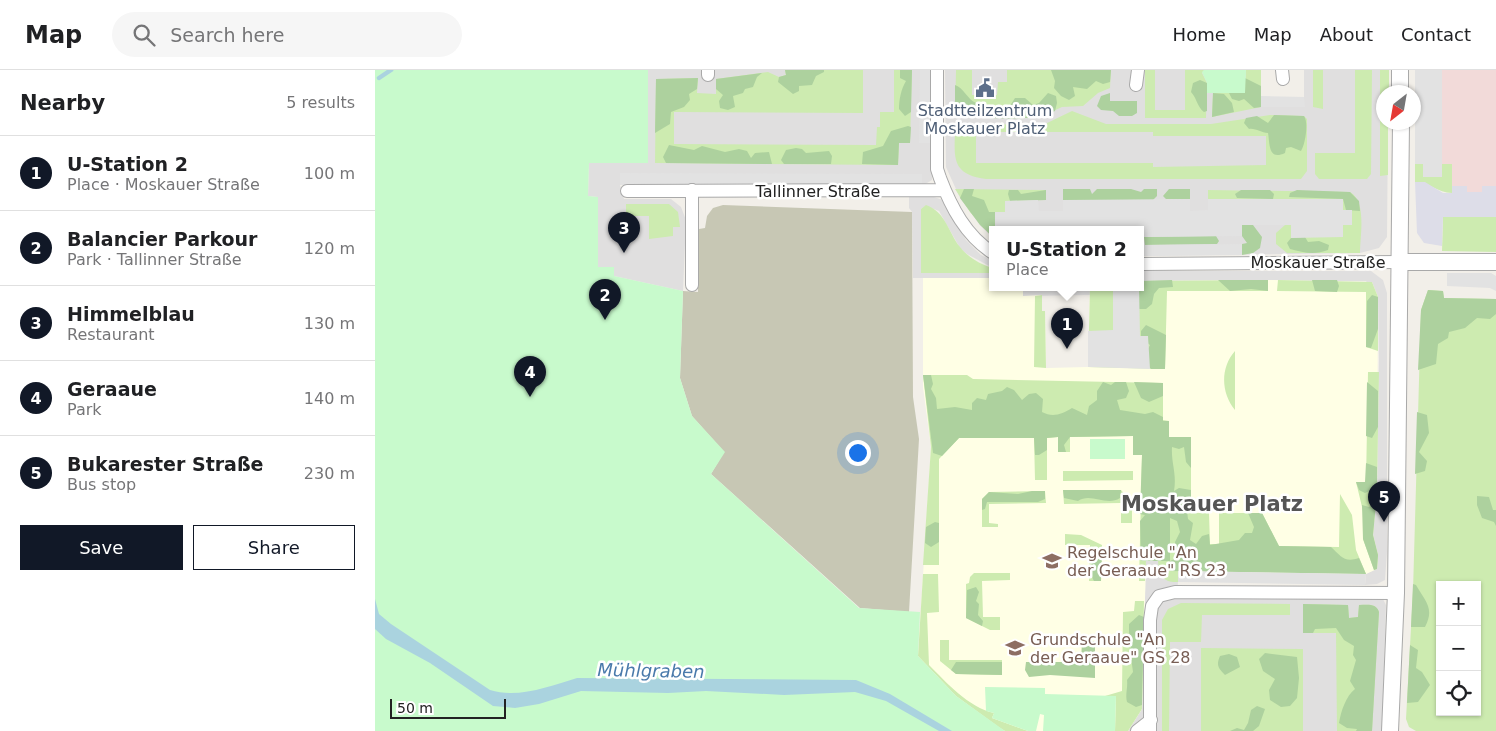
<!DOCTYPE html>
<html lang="en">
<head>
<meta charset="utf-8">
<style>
	:root { --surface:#fff; --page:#f6f6f6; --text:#202124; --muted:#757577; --line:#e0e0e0; --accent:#111827 }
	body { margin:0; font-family:"DejaVu Sans",sans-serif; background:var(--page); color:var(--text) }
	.controls { position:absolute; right:15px; bottom:15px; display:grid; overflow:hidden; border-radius:0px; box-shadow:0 1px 4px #0004 }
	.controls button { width:45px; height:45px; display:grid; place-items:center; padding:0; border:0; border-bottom:1px solid var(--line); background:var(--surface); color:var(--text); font:25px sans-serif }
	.compass { position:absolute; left:1001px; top:15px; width:45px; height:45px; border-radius:50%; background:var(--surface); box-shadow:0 1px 4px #0004; rotate:211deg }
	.scale { position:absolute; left:15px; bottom:12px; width:116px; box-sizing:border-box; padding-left:5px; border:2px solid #222; border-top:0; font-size:14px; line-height:18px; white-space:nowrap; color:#222; -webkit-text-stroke:4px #fff; paint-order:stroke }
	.you { position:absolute; left:482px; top:382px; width:18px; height:18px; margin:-12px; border:4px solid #fff; border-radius:50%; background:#1a73e8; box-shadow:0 0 0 8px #1a73e833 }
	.badge { display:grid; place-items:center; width:32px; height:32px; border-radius:50%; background:var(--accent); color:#fff; font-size:16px; font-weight:700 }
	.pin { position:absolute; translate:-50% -41px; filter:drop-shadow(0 1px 2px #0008) }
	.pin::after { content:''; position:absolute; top:26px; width:18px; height:15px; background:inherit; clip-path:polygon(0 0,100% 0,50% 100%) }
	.popup { position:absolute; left:614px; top:156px; width:155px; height:65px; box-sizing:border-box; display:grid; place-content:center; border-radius:0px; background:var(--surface); filter:drop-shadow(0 1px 4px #0005); font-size:16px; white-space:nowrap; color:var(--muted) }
	.popup b { font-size:19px; color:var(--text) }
	.popup::after { content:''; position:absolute; left:50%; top:100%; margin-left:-10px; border:10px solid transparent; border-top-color:var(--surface) }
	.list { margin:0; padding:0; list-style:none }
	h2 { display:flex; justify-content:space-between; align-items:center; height:65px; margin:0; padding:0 20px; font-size:21px }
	h2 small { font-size:16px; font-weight:400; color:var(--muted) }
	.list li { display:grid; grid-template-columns:32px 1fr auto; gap:15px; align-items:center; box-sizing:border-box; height:75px; padding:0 20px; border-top:1px solid var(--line) }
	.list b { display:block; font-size:19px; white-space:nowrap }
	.list p { margin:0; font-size:16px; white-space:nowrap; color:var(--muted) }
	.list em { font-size:16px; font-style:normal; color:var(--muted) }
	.actions { display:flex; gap:10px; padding:15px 20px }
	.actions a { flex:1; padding:11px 0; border:1px solid var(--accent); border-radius:0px; text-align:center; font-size:18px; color:var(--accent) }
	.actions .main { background:var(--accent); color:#fff }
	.icon { flex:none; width:28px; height:28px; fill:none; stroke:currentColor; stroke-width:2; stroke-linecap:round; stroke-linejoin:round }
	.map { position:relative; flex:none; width:1121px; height:661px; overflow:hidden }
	header { display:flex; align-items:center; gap:30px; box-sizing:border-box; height:70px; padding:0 25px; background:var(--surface); border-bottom:1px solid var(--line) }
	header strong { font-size:24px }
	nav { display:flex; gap:28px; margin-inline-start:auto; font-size:18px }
	.search { width:350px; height:45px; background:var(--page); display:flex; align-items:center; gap:12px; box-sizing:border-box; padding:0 18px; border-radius:28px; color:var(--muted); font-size:19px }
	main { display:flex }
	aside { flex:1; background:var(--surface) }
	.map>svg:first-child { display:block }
</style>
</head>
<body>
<header>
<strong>Map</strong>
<div class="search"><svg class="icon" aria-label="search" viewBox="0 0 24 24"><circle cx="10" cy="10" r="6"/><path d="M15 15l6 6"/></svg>Search here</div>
<nav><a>Home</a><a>Map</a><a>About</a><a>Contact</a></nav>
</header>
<main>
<aside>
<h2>Nearby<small>5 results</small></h2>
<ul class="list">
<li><span class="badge">1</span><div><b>U-Station 2</b><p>Place · Moskauer Straße</p></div><em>100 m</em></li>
<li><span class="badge">2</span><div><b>Balancier Parkour</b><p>Park · Tallinner Straße</p></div><em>120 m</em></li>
<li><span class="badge">3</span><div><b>Himmelblau</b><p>Restaurant</p></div><em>130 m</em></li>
<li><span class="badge">4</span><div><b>Geraaue</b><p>Park</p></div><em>140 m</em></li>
<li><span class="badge">5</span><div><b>Bukarester Straße</b><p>Bus stop</p></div><em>230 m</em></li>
</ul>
<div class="actions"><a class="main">Save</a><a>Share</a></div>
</aside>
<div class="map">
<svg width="1121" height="661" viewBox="0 0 1121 661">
	<rect width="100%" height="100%" fill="#f2efe9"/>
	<path fill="#e0dfdf" d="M273,0h283l1,110 -10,6 -302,-1 4,14h47l10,8 5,13 -3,71 -69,-15 -16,-9v-70l-10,-1 1,-33h59z
		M570,0h316v37h43v-37h85v22h-6v30l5,1 -1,114 -8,11 -19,5 -219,3v-26h-148v8l-13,-13 -20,-27 -14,-31z
		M534,126l25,1 9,3 23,40 15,15 12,6v7l-26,-14 -7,-6 -21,-37 -13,-5 -5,3v64h72v5h-80l-1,-66 -3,-4z
		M766,201h230l12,9 4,13v259l-2,28 -8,4 -12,1 1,-11 11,-6 1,-13 -5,-20 4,-47 2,-128 -1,-63 -12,-16h-225z
		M648,218h67v7l-67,1z
		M771,491h12l20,21 -1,13 206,4 3,6 -4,126h-254l14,-22z"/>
	<path fill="#f2dad9" d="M1067,0h54v116h-13v6h-17v-6h-14v-22h-10z"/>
	<path fill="#ffffe5" d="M548,208h70v10h30v8l19,-1v16h3l1,57 42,-1 2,-79h51v-7l133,-1 98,2 6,15 -1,191 -4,47 5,20 -1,14 -11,5 -197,-3v-10h-23l-4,148 -14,22h-123l-49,-35 -38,-40 13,-209 -8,-60z"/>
	<path fill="#c7c7b4" d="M348,135l189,7 1,185 6,42 -10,173 -49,-4 -149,-134 13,-22 -32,-36 -12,-38 3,-87 15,1 1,-63 6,-1 2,-12 6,-8z"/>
	<path fill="#cdebb0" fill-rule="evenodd" d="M410,0h78v43l-189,-1v32l202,1 1,-18h3v-15h14v-42h18l-2,73h-11l-1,22 -243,-2 1,-84 42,-1 -1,15 19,1v-15l52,-7 11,5 7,-2z
		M581,0h16v25h25l1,-13h9v-12h104l-1,18 -12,5 -15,13 -21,1 -24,11 -83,-1z
		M770,0h10v40h30v-40h19l-2,3 5,10 -1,35h-61z
		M871,0h15v37l-49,10 1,-24h32z
		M938,0h10v39l-10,-2z
		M980,0h17l-1,104 -4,5h-48l-4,-5v-21h40z
		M1005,0h9v22h-6v30l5,1v52l-8,1z
		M697,41l34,13h105l59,-9 34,1 3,3v52l-6,8h-315c-37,-5 -31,-23 -31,-54l90,-1zM601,62h177v4h113v29l-113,2v-4h-177z
		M1040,94h8v13h19v-13h10v29c-14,0 -23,-11 -37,-11z
		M580,119l91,1v10l-41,1v11h-10v15h10l1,3h-13v8l-23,-26z
		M833,120l142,2c17,10 10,43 10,61h-73l-11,-9v-11l9,-8h7l-1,12 52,-12h9v-15h-9v-11h-135z
		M251,134h43l9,8 2,15h-7v9l-24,3v-23h-23z
		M551,135c20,7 22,27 34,42 8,10 21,18 33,21v5h-72v-64z
		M1068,147h53v35l-54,-1z
		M893,210v11h-101l-2,78 -77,-2 2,-79h51v-7z
		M903,210l94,2 6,15v54l-12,-4v-55l-89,-1z
		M1053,220l15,1 1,7 52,1v432h-80l-7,-4 -3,-8 7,-128 8,-281zM1065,515h37v127h-37z
		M667,225v16h3l1,57 -12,-1 1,-71z
		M860,281v59c-14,-17 -15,-42 0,-59z
		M993,302h11l-2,116 -4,47 5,20 -1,14 -3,1 -11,-31v-28l-7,-29h10z
		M548,305h44l6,4 190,4v37l6,1v16h22v76h18l1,31h9v-31h43l17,33 60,1 1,-53 12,21 4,35 10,24 -188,-3v11c-15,1 -19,-7 -20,-21h-12l-1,20h-6l3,-126h-9v-19l-63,1v15h-12v-15l-11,1v42h-12l-1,-42h-75l-20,21v106h-16l8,-118z
		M688,401h70v9l-70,1z
		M688,420h58l11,13v20h-11v-20l-57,1z
		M670,421l1,12 -57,1v19l9,1v3h-16v-28l7,-7z
		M690,464l16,1 21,10 -1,36h-12l1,-36h-25z
		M599,503h36v7l-28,1 1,36h17v13h-10l-24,-12v-34l3,-1 1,-6z
		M548,504h15l1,38 -12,1 2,52c18,18 39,42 65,48l-2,5 36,13h-23l-5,-3 -44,-32 -38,-40z
		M760,531h9l-2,108 -14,22h-13l1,-35h-11l17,-5 1,-79 11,-1z
		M806,533l109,1v11h-88l-1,27h-31l-1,89h-7v-111l6,-11z
		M928,534l45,1 1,13 9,-1 1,-12c9,0 17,-2 20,7l-7,119h-35l-1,-98h-33z
		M565,570h9v20h53v15l-46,-1 -16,-13z
		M826,578l102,1v82h-102z"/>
	<path fill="#add19e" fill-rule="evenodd" d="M410,0h39v2l-8,4 -4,9 -13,1v5l-6,3 -15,-12 1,-5 7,-2z
		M525,0h12l-1,42 -6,4 -6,-7c0,-9 2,-20 7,-28l-6,-3z
		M676,0h60l-1,12 -7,2 -7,-3 -9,8 -14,-2 2,9 -6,4 -8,-4 -7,-8 1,-7z
		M387,3l-5,4 -4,10 -8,2 -2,4 -10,3 2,11 -7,3 -8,-2 -1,-7 4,-6 -7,-6v-10z
		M323,8l-1,11 -8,5 1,6 -6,7 -13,5 -1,12 -15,9 1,-54z
		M870,8l16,8v21l-7,1 -10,-9 -5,2 -7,-2 -3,-6h16z
		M825,10l7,3v28l-3,1c-7,-5 -7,-14 -13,-20l2,-9z
		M580,15c9,3 12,14 21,18l3,6 -2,8h-19l2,-6 -5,-5z
		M673,23l8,3 1,7 -2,8c-22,10 -45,7 -68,7l-1,-6 5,-5 17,2 7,-11h10l8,7 6,-2z
		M735,23v8h27v12l-5,3h-13l-6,-5 -12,-1 -4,-4 4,-10z
		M838,23l11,1 8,9 2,9 -22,5z
		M899,45l30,1c5,7 1,29 -3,35l-10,-4 -5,1 -1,5c-17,8 -15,-9 -17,-20 -7,0 -12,-5 -19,-4l-5,-6 2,-5 11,-2 11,7z
		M533,56l3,1 -1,16h-11l-1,22 -36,-1 1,-12 20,-6 8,-15z
		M294,75l25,5 8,-4 23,6 14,-3 8,2 4,7 4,-5 14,-1 3,12 -106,-1 -3,-6z
		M421,78l6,1 4,4 23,-2 3,5 -1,8h-47l-3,-4 5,-10z
		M589,119h10l-2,7 12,4 5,12h6v15h6l2,3h-10v7l-13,-12 -20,-27z
		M688,119h27l2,5 5,-5h34l10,3 3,-3h13v7l-4,4h-90z
		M794,119h21v10h-24l-3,-3z
		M634,120h9l3,4 25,-4v10l-36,1 -2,-7z
		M866,120h29l4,4 -1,5 -36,-1 -2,-4z
		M922,120l53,2 9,9 1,10 -14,-1 -3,-11 -54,-2 1,-4z
		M867,155h11l9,12 -2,11 -7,5 -11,2v-11l5,-1 -5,-7z
		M841,166l3,5 -2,3 -72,1 -1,-8z
		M930,167l3,5 11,-1 10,4 -1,5c-13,5 -24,3 -38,-1l-3,-6 4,-5z
		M797,210l1,7 -14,1 -5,6 -2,10 -6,5h-12l-11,-21h18v-7z
		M843,210h50v11l-17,-2 -21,2z
		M937,210h25l2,6 -2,6 -22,-1z
		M1053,220l15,1 1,7 52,1v15l-6,5 -13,-1 -12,10 -16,4 -1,6 -10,6 -2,20 -18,6 3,-60z
		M997,225l6,2v32l-7,19 -5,-1 1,-46z
		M771,255l20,10 -1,34h-14l-6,-6v-8l5,-10 -9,-7v-7z
		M548,305h8l2,9 -2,5 5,9 1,11 18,-2 17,3v-7l5,-5 9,2 2,-6 14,-3 5,-4 7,3 8,10 7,-6 7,-1 7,6 -1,13c11,6 20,2 30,-4l15,7 2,-9 8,-6v-9l6,-9 8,3 4,-3h11l3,9 -3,7 -9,2 3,10 25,4 8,-2 10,5v4h6v16h22v31l-5,-6 -2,-15 -5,2 -7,-2c-1,17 5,26 2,44l5,-3 12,2v17l-4,4 1,8 5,4 -3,17 6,4 6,-8 7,-2 1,11 29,-5 6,-7h7l2,-6 -6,-14h14l17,33 52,1c10,9 13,16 28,11l7,16 -197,-3v-10h-28l-1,-40 5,-6 -5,-1 2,-59h-9v-19l-63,1 -6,8 2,7h-8v-15l-11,1v12l-8,5h-4l-1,-17h-75l-17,18 -9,-3zM795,448l7,3 3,11 -5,10 2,16 -7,3z
		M759,312l29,1v13l-14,6 -8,-4z
		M992,312l11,9v36l-6,11 -6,-2z
		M1042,342l10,3 2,18 -10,19 8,9 -2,10 -10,3z
		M991,393l11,4v21l-12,5 -6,-3 -3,-8h9z
		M688,420h58l-1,8c-14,9 -29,-6 -42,3l-14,-3z
		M657,421h13v8l-7,3h-51l-2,7 -3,1v-11l7,-7 29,2z
		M1102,426l12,1 4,13h3v16l-2,-4 -12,-4 -5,-13z
		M1001,433l-3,32 5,20 -1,14 -3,1 -11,-31 -1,-34 7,2z
		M560,452l4,1v19l-8,5 -6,-4 1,-16z
		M723,480l4,2 -1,29h-7c-4,-6 -3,-21 0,-29z
		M1038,514l3,1c9,16 19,23 9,42h-14z
		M601,517l3,5 -3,9 3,3 -1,11 5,6 -1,5 -16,-8 1,-28z
		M928,534l45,1 1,13 9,-1 1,-12c9,0 17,-2 20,7l-7,119h-16l1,-2 -10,-1 -8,-5c2,-12 7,-27 16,-34l-5,-8 6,-21 -3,-5 1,-9 -10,-6 -8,-12 -21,1 -2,4h-10z
		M764,545l5,2 -2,88 -6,2 -9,-5c-2,-7 1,-14 0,-22l6,-8 -3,-22 3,-10 -4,-7v-9z
		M707,571h13v10l-4,7 4,4v16l-45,-3 -21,2 -4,-7 1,-8h55z
		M1035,575l8,5 -2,18 6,4 8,13 -12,17 -11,1z
		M890,583l32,4 2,21 -2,20 -7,8 -9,1 -11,-7 -1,-10 6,-11 -12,-8 -4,-12z
		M854,584l8,3 3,10 -15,8c-7,-7 -9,-10 -5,-19z
		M581,592c16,0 30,0 46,0v13l-46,-1 -5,-4z
		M882,636l8,3 -6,17 -6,5h-23l7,-3 7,2 4,-7 3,-13z"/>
	<path fill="#c8facc" d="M0,0h273v93h-59l-1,33 10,1v70h16v9l69,15 -3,87 12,38 33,36 -14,22 148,134 61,4 -2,44 38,40 49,35h-630z
		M829,0h42l-1,23h-38v-10l-5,-11z
		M715,369h35v20h-35z
		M610,617l60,1v6l71,2 -1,35h-72l1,-16 -4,-1 -4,17h-8l-36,-13 2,-5 -8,-2z"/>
	<path fill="#e2e2e2" d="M545,0h11l-1,73h-11z
		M1040,0h27v107h-19v-13h-8z
		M886,26l43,1 1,10h-44z
		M245,103l302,1v12l-302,-1z
		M815,129v12l18,-1v-11h135v11h9v15h-9v12l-52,1v-13h-49v11l-101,1v-7h-37l-1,-3h-73v3h-24l-1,-3h-10v-15h10v-11l33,-1 1,11h24v-11z
		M867,174v11l-101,1v-11z
		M1072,203h44l5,3v15l-6,-3 -43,-2z
		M738,218h26l1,48h8l2,33 -62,-2v-36l25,-1z
		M803,501l188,3 -1,11 -187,-3z"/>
	<path fill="#dddde8" d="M1040,112h10l18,11h9v-7h15v6h15v-6h14v31h-53l-1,29 -18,-3 -7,-10z"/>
	<path fill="#aad3df" d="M0,529l4,15 12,10 99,66c28,9 60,-4 87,-12l279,2 34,14 62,37h-13l-53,-30 -31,-9 -71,3 -78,-4 -38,2 -87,-2 -42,13 -24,4 -22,-2 -63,-43 -44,-24 -11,-10z"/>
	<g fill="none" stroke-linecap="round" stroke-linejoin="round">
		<path stroke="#aad3df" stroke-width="4.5" d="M4,8l12,-8"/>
		<g stroke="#a9a9a9" stroke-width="14">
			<path id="minor" d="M333,0v5
				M562,0v99l3,9c11,29 26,58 53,75
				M907,0l1,9
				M761,15l2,-15
				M317,120v95
				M252,121l317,-1
				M766,194l259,-2
				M762,661l14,-11
				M775,661v-111l2,-14 7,-10 16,-4 221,1"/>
		</g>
		<g stroke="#a9a9a9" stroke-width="18">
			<path id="tertiary" d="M1025,0v22
				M1025,192h96
				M1015,661l6,-138 5,-471"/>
		</g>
		<use href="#minor" stroke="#fff" stroke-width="12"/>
		<use href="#tertiary" stroke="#fff" stroke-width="16"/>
	</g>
	<defs>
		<g id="civic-bare" transform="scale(1.5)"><path d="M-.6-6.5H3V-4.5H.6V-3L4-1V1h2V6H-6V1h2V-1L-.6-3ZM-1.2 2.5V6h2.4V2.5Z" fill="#5c6f8a" stroke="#fff" stroke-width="2.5" paint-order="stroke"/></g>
		<g id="school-bare" transform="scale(1.5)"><path d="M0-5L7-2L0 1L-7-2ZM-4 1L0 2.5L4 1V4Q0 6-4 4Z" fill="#8d6e63" stroke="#fff" stroke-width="2.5" paint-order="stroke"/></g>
	</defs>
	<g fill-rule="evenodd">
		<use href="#civic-bare" x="610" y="18"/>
		<use href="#school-bare" x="677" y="491"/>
		<use href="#school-bare" x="640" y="578"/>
	</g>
	<g text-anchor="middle" stroke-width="5" stroke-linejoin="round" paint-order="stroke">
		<g font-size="16" fill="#4e5e75" stroke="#fff">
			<text x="610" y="46">Stadtteilzentrum<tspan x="610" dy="18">Moskauer Platz</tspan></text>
		</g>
		<g font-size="16" fill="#222" stroke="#fff">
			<text x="443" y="127">Tallinner Straße</text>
			<text x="943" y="198">Moskauer Straße</text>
		</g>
		<g font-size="16" fill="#785e54" stroke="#fff" text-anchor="start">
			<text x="692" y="488">Regelschule "An<tspan x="692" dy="18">der Geraaue" RS 23</tspan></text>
			<text x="655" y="575">Grundschule "An<tspan x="655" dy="18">der Geraaue" GS 28</tspan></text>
		</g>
		<g font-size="18" font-style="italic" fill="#4a7aab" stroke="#fff">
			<text transform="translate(276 601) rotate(1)" y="6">Mühlgraben</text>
		</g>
		<g font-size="21" font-weight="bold" fill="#555" stroke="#fff">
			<text x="837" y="441">Moskauer Platz</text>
		</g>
	</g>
</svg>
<div class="controls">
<button>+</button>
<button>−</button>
<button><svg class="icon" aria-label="locate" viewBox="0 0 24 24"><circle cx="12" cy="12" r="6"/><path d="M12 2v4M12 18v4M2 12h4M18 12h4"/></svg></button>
</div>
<svg class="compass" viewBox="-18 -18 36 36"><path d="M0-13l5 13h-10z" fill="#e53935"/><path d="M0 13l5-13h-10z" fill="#757577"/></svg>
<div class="scale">50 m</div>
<div class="you"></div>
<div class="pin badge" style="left:692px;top:279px">1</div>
<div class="popup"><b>U-Station 2</b>Place</div>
<div class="pin badge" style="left:230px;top:250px">2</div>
<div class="pin badge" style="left:249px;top:183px">3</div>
<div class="pin badge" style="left:155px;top:327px">4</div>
<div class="pin badge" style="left:1009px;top:452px">5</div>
</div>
</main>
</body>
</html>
